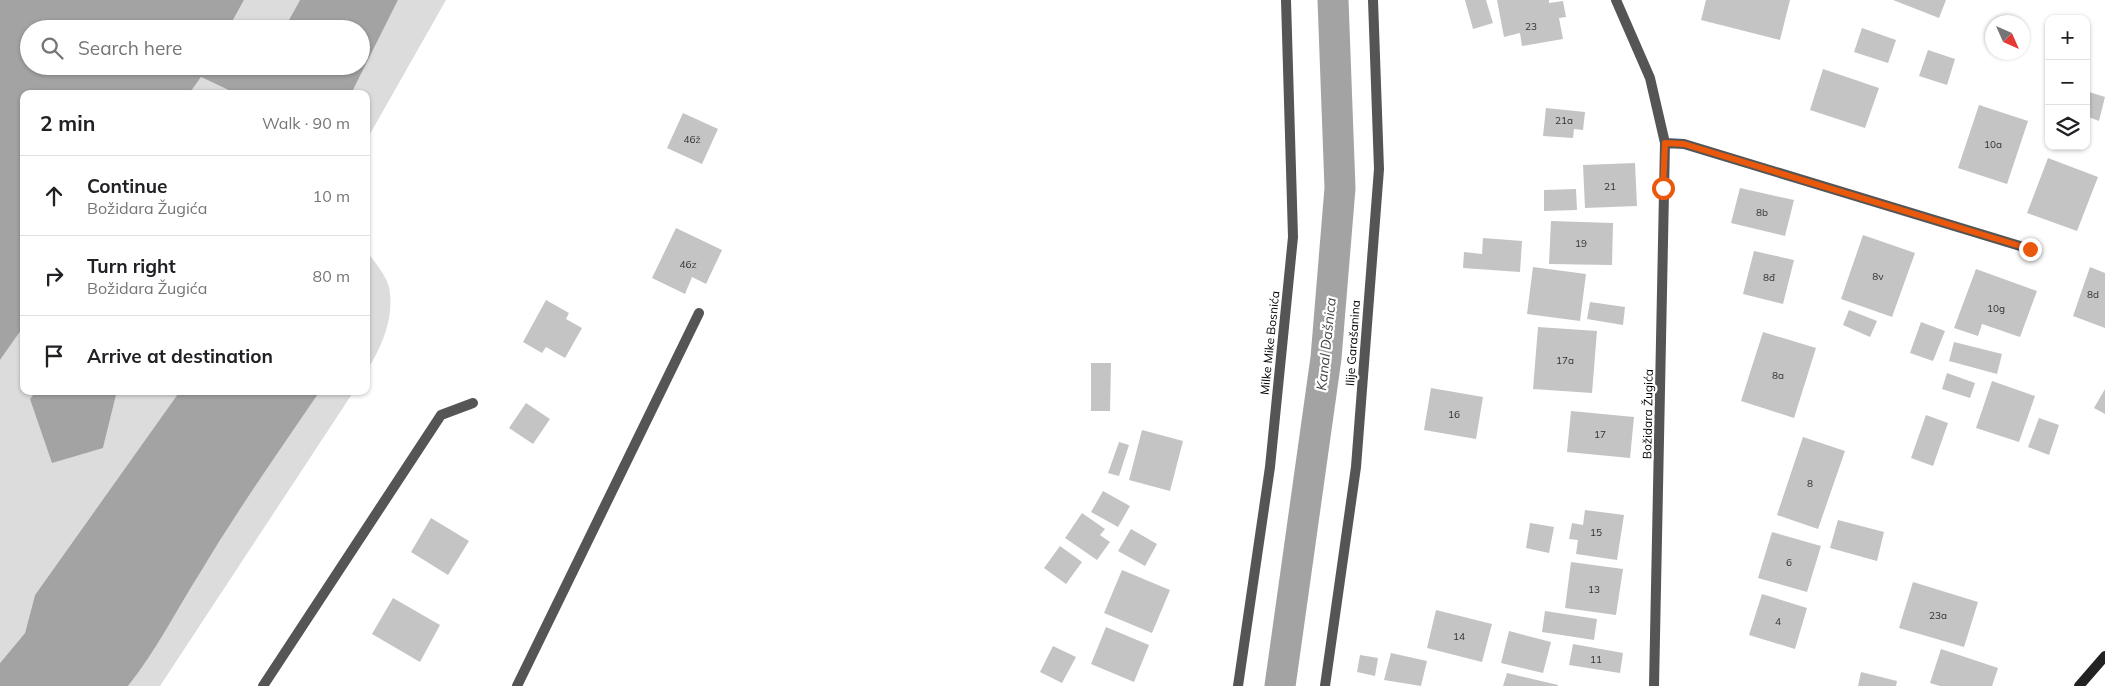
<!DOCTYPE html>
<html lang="en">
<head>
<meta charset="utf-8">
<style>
	:root { --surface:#fff; --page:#f2f2f2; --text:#202124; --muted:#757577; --line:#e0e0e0 }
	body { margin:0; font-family:Mulish,sans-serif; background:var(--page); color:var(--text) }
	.controls { position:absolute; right:15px; top:15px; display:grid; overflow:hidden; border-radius:10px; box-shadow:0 1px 4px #0004 }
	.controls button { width:45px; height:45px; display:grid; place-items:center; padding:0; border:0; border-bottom:1px solid var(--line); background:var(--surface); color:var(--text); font:25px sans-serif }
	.compass { position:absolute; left:1985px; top:15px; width:45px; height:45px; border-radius:50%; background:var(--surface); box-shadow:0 1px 4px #0004; rotate:135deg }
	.stop { position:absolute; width:15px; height:15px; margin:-11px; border:4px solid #ea580c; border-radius:50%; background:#fff }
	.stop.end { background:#ea580c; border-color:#fff; box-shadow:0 1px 5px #0008 }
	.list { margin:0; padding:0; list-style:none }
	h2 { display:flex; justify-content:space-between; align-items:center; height:65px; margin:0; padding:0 20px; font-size:21px }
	h2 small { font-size:16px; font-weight:400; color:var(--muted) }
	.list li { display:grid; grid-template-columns:32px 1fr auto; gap:15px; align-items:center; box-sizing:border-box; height:80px; padding:0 20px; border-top:1px solid var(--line) }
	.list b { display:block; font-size:19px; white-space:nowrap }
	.list p { margin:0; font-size:16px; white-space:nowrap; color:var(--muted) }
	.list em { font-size:16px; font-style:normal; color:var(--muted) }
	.icon { flex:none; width:28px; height:28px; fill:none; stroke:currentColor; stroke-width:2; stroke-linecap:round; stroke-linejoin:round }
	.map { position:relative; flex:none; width:2105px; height:686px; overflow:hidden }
	.search { position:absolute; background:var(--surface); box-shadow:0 1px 4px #0004; left:20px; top:20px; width:350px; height:55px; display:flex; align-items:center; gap:12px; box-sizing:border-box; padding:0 18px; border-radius:28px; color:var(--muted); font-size:19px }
	.panel { position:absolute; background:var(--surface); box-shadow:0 1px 4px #0004; left:20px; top:90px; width:350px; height:305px; border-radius:10px }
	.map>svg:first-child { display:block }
</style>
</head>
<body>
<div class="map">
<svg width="2105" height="686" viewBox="0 0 2105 686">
	<rect width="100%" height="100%" fill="#fff"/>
	<path fill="#dcdcdc" d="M244,0h56l-16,29h-56z
		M398,0h48l-80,141v-47h-15z
		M201,77l36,17h-48z
		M366,250c7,10 20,25 23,37 6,30 -7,60 -23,85z
		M24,326v65h12l-6,8 73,49 14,-57h63l-145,204 -10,38 -25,30v-303z
		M320,391h34l-194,295h-32c28,-35 48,-75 72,-113 37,-62 79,-122 120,-182z"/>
	<path fill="#a3a3a3" d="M0,0h244l-16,29h-199v37h223l9,5 2,-5h98v-37h-77l16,-29h98l-47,94h-114l-36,-17 -12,17h-165v232l-24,34z
		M36,391h81l-14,57 -51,15 -22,-64z
		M180,391h140c-41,60 -83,120 -120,182 -24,38 -44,78 -72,113h-128v-23l25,-30 10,-38z"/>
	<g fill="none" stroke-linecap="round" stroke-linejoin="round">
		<path stroke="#a3a3a3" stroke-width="31" d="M1280,686l46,-328 14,-170 -7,-188"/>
	</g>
	<path fill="#c4c4c4" d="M1465,0h21l7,23 -20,6z
		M1497,0h52v3l14,-2 3,16 -7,1 4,21 -41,7 -2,-13 -16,4z
		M1706,0h84l-10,40 -79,-20z
		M1893,0h53l-7,18z
		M1862,28l34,12 -8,23 -34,-11z
		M1928,50l27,9 -8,26 -28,-9z
		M1823,69l56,19 -14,40 -55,-18z
		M2086,91l19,6 -6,24 -13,-5z
		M1979,105l49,16 -21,63 -49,-16z
		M1546,108l39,4 -2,18 -9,-1 -1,9 -30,-2z
		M683,113l35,16 -16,35 -35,-16z
		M2048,158l50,19 -21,54 -50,-18z
		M1635,163l2,43 -52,2 -2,-43z
		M1740,188l54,12 -9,36 -54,-13z
		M1576,189l1,21 -33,1v-21z
		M1551,221l62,2 -1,42 -63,-1z
		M676,228l46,22 -16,34 -14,-7 -7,17 -33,-16z
		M1863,235l52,18 -23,64 -51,-18z
		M1483,238l39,3 -2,31 -57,-4 1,-16 18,2z
		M1754,251l40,9 -11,44 -40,-10z
		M1533,267l53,7 -6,47 -53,-7z
		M2090,267l15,6v55l-32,-12z
		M1976,269l61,22 -17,46 -38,-13 -4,12 -24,-8z
		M546,300l23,13 -3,6 16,9 -17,30 -19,-11 -4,6 -19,-11z
		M1590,302l35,5 -2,18 -36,-6z
		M1849,310l28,11 -7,16 -27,-12z
		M1921,322l24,9 -12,30 -23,-8z
		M1538,327l59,4 -5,62 -59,-4z
		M1763,332l53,16 -22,70 -53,-17z
		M1954,342l48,12 -5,20 -48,-13z
		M1091,363h20l-1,48h-19z
		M1947,373l28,10 -5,15 -28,-9z
		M1992,381l43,15 -16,46 -43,-14z
		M1431,388l52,9 -7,42 -52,-9z
		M2105,389v25l-11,-6z
		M526,403l24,16 -17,25 -24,-16z
		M1571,411l63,6 -4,41 -63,-6z
		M1926,415l22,8 -15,43 -22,-8z
		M2039,418l20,7 -10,30 -21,-8z
		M1142,430l41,11 -13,50 -41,-11z
		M1803,437l42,14 -27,78 -41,-14z
		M1119,442l10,3 -10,31 -11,-3z
		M1103,491l27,15 -12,21 -27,-15z
		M1585,510l39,5 -7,45 -41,-6 2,-14 -9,-1 3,-16 11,2z
		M1082,513l23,16 -5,6 10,7 -13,18 -32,-22z
		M431,518l38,23 -21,34 -37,-23z
		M1838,520l46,12 -7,29 -47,-13z
		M1530,523l24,4 -5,26 -23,-5z
		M1131,529l26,15 -12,22 -27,-15z
		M1772,532l49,14 -14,46 -49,-14z
		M1060,546l22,16 -16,22 -22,-16z
		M1571,562l52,7 -7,46 -51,-7z
		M1122,570l48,20 -18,43 -48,-20z
		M1913,582l65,20 -14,45 -65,-19z
		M1762,594l45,14 -12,41 -46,-14z
		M393,598l47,27 -20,37 -48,-28z
		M1436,610l56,14 -10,38 -55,-14z
		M1545,611l52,8 -3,21 -52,-8z
		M1106,627l43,18 -15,37 -43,-18z
		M1509,631l42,11 -8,31 -42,-10z
		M1573,644l50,9 -3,20 -51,-8z
		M1053,646l23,11 -14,26 -22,-11z
		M1941,649l57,19 -6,18h-52l-10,-3z
		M1391,653l36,8 -6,25 -37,-6z
		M1360,655l18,3 -3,18 -18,-4z
		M1861,672l36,9 -1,5h-38z
		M1507,673l51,12v1h-55z"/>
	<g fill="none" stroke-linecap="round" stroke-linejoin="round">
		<path stroke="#555" stroke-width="10" d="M1616,0l34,78 15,65 -11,543
			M1665,143l19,1 346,105
			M263,686l178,-271 32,-12
			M517,686l182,-373
			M1238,686l32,-219 23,-230 -7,-237
			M1325,686l31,-219 23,-298 -6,-169"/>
		<path stroke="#222" stroke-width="10" d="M2079,686l26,-30"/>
	</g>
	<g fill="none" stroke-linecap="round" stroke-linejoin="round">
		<path stroke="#ea580c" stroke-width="6" d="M1663,188l2,-45 19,1 346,105"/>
	</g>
	<g text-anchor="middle" stroke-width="4.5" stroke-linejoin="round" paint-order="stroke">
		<g font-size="10" fill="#313131">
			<text x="1531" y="30">23</text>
			<text x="1564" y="124">21a</text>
			<text x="692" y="143">46ž</text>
			<text x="1993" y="148">10a</text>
			<text x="1610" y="190">21</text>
			<text x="1762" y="216">8b</text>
			<text x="1581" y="247">19</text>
			<text x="688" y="268">46z</text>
			<text x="1878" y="280">8v</text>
			<text x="1769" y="281">8đ</text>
			<text x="2093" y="298">8d</text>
			<text x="1996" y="312">10g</text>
			<text x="1565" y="364">17a</text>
			<text x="1778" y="379">8a</text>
			<text x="1454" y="418">16</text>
			<text x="1600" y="438">17</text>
			<text x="1810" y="487">8</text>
			<text x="1596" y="536">15</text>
			<text x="1789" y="566">6</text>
			<text x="1594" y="593">13</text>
			<text x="1938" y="619">23a</text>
			<text x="1778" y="625">4</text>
			<text x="1459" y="640">14</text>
			<text x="1596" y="663">11</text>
		</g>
		<g font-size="12" fill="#000" stroke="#fff">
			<text transform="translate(1270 343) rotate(-84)" y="4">Milke Mike Bosnića</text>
			<text transform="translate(1353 343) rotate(-86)" y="4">Ilije Garašanina</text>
			<text transform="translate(1648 414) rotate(-89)" y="4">Božidara Žugića</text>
		</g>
		<g font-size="14" font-style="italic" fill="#444" stroke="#fff">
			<text transform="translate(1326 344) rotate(-84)" y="5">Kanal Dašnica</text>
		</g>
	</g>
</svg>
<div class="controls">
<button>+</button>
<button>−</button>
<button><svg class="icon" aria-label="layers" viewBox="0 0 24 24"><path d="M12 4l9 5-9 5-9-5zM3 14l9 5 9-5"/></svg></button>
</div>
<svg class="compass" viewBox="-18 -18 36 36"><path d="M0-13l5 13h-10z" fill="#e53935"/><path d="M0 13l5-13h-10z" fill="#757577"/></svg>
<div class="stop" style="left:1663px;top:188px"></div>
<div class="stop end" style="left:2030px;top:249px"></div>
<div class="search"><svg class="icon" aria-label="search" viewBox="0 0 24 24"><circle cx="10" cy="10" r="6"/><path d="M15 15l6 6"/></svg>Search here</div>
<section class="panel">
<h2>2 min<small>Walk · 90 m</small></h2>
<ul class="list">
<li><svg class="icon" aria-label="ahead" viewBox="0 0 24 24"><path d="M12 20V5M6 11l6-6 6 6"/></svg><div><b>Continue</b><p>Božidara Žugića</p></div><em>10 m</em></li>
<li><svg class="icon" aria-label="right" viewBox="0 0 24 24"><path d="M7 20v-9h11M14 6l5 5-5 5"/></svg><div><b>Turn right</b><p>Božidara Žugića</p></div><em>80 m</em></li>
<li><svg class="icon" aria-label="arrive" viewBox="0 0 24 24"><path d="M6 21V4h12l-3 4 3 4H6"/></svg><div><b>Arrive at destination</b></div></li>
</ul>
</section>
</div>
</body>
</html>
